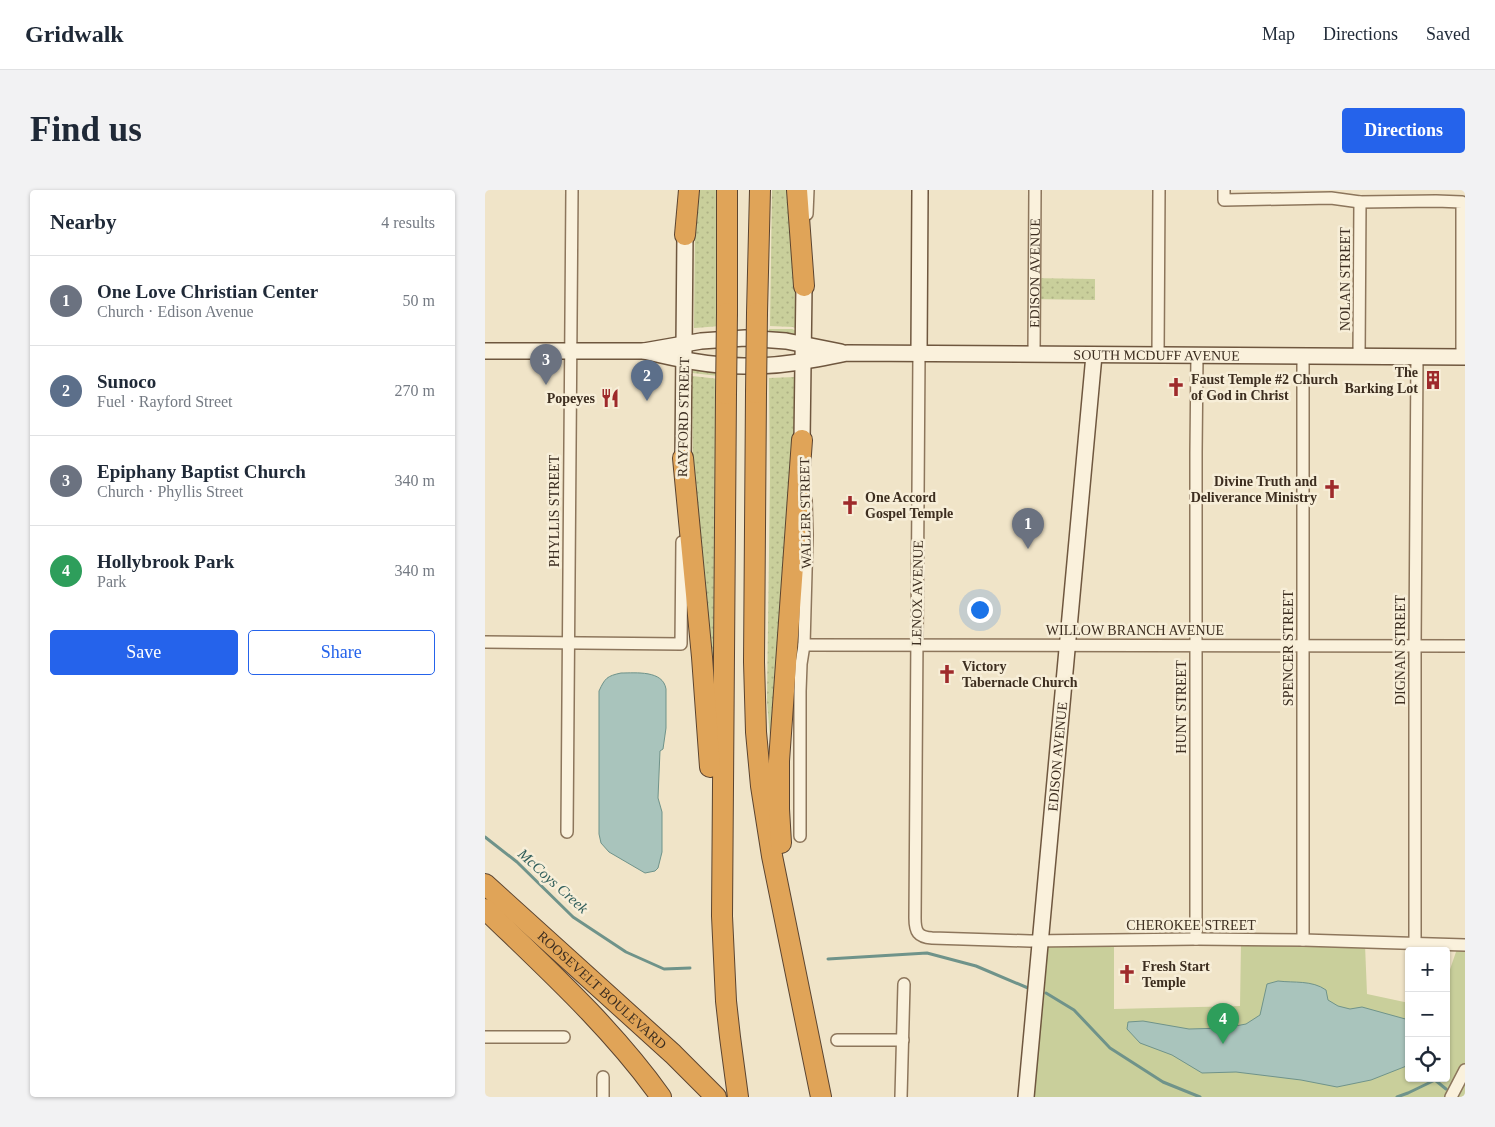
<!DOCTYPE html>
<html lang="en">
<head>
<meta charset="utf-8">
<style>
	:root { --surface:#fff; --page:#f2f2f3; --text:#1f2937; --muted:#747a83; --line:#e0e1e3; --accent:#2563eb }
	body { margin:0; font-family:"Times New Roman",serif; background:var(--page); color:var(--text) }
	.controls { position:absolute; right:15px; bottom:15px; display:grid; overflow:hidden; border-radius:5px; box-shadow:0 1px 4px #0004 }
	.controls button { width:45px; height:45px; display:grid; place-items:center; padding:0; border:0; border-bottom:1px solid var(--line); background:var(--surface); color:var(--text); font:25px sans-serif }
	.you { position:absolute; left:494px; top:419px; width:18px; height:18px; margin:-12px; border:4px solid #fff; border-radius:50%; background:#1a73e8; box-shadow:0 0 0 8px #1a73e833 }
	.badge { display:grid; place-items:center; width:32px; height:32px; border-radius:50%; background:var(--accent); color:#fff; font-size:16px; font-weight:700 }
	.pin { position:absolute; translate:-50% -41px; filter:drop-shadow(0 1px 2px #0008) }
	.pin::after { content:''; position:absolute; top:26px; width:18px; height:15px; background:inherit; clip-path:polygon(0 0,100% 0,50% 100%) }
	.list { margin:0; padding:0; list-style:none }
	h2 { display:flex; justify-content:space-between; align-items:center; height:65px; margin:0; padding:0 20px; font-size:21px }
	h2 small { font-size:16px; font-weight:400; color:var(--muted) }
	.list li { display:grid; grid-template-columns:32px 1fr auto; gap:15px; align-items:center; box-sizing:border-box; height:90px; padding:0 20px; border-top:1px solid var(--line) }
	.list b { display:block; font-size:19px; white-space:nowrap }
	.list p { margin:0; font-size:16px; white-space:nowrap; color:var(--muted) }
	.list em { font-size:16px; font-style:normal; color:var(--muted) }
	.actions { display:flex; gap:10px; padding:15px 20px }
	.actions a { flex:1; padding:11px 0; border:1px solid var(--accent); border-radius:5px; text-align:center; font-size:18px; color:var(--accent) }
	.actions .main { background:var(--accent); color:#fff }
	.icon { flex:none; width:28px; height:28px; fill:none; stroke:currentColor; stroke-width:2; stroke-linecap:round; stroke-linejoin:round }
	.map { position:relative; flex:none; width:980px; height:907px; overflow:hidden; border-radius:5px }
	header { display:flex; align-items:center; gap:30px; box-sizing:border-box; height:70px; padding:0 25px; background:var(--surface); border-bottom:1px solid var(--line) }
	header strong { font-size:24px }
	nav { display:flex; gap:28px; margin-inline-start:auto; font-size:18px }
	.intro { display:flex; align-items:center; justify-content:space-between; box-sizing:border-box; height:120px; padding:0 30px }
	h1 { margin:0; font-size:35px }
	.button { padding:12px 22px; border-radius:5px; background:var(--accent); color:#fff; font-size:18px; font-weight:700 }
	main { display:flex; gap:30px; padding:0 30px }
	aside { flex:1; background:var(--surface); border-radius:5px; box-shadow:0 1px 4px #0004 }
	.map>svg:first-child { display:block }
</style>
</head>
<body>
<header>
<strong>Gridwalk</strong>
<nav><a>Map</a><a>Directions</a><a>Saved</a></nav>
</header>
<div class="intro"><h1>Find us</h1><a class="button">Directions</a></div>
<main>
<aside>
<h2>Nearby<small>4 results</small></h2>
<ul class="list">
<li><span class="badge" style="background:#6b7280">1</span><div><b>One Love Christian Center</b><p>Church · Edison Avenue</p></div><em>50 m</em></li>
<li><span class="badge" style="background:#5c6f8a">2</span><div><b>Sunoco</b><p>Fuel · Rayford Street</p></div><em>270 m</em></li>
<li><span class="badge" style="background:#6b7280">3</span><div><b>Epiphany Baptist Church</b><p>Church · Phyllis Street</p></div><em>340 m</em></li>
<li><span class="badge" style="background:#2e9e5b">4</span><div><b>Hollybrook Park</b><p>Park</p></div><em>340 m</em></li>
</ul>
<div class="actions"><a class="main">Save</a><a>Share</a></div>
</aside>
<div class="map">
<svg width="980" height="907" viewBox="0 0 980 907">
	<defs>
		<pattern id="grass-dots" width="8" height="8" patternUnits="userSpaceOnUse" patternTransform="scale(1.25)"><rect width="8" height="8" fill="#c9cf9b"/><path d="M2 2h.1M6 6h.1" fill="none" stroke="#aeb285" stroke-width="1.8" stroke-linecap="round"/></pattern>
	</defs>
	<rect width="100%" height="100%" fill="#f0e4c8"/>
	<path fill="url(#grass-dots)" d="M213,0h23l-1,136 -25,2h-1l1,-101z
		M287,0h19l5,60 1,79 -4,-2 -23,-1z
		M543,88l67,1v21l-67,-1z
		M284,139h23l5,2 -1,5 -27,-2z
		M209,179l25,3v4l-27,-3z
		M207,186l27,3 -1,337 -25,-237z
		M310,187l-1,104 -20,307 -7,-87 3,-223 -1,-100z"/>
	<path fill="#c9cf9b" d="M629,753v66l126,-3 1,-63 124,2 2,49 42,9v75h37v-97l11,-32h8v148h-433l14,-153z"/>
	<path fill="#a9c4bc" stroke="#6f938a" d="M136,483c15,0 42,-3 45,16v39l-3,21 -3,2 -2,47 4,14v40l-4,16 -3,3 -10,2 -36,-21 -8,-9 -2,-9v-143c6,-13 8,-15 22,-18z
		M793,791c16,2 34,-1 48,9l2,10 10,6 12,3 12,-2 47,13v45l-38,15 -34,7 -36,-7 -65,-8 -34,1 -30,-18 -32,-12 -13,-14 1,-7 15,-1 46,8 36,-1 21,-4 14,-9 7,-31z"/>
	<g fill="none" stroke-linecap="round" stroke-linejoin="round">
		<path stroke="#6f938a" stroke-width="3" d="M0,647l32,25 56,55 53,35 38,17 26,-1
			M343,769l99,-6 49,13 52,22
			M561,803l28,17 36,38 53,34 37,15
			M912,907l11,-4 27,-13 11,9"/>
		<g stroke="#8d765c" stroke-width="14">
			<g id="street">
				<path d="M739,0v10l107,-2 29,4 76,-1 26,1v155"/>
				<path d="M322,24l1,-24"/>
				<path d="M434,164l-4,564c0,14 3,19 17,20l98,3 166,-2 107,1 162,5"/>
				<path id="s1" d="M549,165l1,-165"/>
				<path d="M673,165l1,-165"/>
				<path d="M874,167l1,-155"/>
				<path d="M0,452l196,2 1,-102"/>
				<path d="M319,455l661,1"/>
				<path d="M82,642l5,-642"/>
				<path d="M315,646v-145l1,-27 3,-19 3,-110 -1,-35"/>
				<path d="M711,749v-487l1,-96"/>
				<path d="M818,750v-584"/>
				<path d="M930,753v-298l2,-288"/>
				<path d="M0,847h79"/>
				<path d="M352,850h66"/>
				<path d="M118,907v-20"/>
				<path d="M416,907l3,-113"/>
				<path d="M966,907l14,-27"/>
			</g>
		</g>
		<g stroke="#6f573f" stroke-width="18">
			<g id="secondary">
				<path d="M0,161h159l57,-10 44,-3 41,3 55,11"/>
				<path id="s2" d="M159,161c33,8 66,15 100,15 35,1 69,-6 103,-13l618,4"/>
				<path d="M434,164l1,-164"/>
				<path d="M317,250l2,-154"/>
				<path d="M198,268l2,-223"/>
				<path id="s3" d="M541,907l68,-742"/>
			</g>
		</g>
		<g stroke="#5b4430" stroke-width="22">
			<g id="highway">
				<path d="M312,0l7,96"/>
				<path d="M200,45l4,-45"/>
				<path d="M242,123v-123"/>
				<path d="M272,123l3,-123"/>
				<path d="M271,203l-2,269 2,70 5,54 11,70 49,241"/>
				<path d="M241,204l-4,522 4,85 4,36 8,60"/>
				<path d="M198,268l19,199 8,110"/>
				<path d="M296,653l-2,-34v-48l23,-321"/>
				<path id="s4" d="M0,694l188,170 43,43"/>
				<path d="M0,719c61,59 127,119 176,188"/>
			</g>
		</g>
		<use href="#street" stroke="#faf1dc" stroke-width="11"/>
		<use href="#secondary" stroke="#faf1dc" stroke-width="15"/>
		<use href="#highway" stroke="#e0a458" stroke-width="20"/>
		<g stroke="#5b4430" stroke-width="22" stroke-linecap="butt">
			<path id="highway-bridge" d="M271,203l1,-80
				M241,204l1,-81"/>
		</g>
		<use href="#highway-bridge" stroke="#e0a458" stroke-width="20"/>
	</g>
	<defs>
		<g id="building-bare" transform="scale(1.5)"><path d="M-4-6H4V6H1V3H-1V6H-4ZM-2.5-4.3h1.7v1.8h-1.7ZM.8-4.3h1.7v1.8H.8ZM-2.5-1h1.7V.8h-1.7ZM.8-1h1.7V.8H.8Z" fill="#9e2a2b" stroke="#f7eed8" stroke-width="2.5" paint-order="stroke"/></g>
		<g id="church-bare" transform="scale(1.5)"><path d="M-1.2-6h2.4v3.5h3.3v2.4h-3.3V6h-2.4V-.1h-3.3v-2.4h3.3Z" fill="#9e2a2b" stroke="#f7eed8" stroke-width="2.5" paint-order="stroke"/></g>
		<g id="restaurant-bare" transform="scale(1.5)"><path d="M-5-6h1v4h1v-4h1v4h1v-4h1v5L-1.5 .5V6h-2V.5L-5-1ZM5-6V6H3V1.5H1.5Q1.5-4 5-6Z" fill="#9e2a2b" stroke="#f7eed8" stroke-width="2.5" paint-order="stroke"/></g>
	</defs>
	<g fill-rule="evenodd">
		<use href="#building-bare" x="948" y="190"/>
		<use href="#church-bare" x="691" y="197"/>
		<use href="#restaurant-bare" x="125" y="208"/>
		<use href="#church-bare" x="847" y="299"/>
		<use href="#church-bare" x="365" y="315"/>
		<use href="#church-bare" x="462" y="484"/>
		<use href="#church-bare" x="642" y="784"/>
	</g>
	<g text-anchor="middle" stroke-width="5" stroke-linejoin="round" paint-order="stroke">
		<g font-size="14" fill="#3d2e20" stroke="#f7eed8">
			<text dy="5" stroke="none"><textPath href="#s1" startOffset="82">EDISON AVENUE</textPath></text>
			<text transform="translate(860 89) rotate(-90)" y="5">NOLAN STREET</text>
			<text dy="5" stroke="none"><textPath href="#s2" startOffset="515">SOUTH MCDUFF AVENUE</textPath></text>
			<text transform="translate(198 227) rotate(-89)" y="5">RAYFORD STREET</text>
			<text transform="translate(69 321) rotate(-90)" y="5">PHYLLIS STREET</text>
			<text transform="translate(320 323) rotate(-91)" y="5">WALLER STREET</text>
			<text transform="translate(432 403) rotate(-89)" y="5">LENOX AVENUE</text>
			<text x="650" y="445">WILLOW BRANCH AVENUE</text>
			<text transform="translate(803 458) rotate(-90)" y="5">SPENCER STREET</text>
			<text transform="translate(915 460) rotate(-90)" y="5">DIGNAN STREET</text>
			<text transform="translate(696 517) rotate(-90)" y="5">HUNT STREET</text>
			<text dy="5" stroke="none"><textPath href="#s3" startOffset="342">EDISON AVENUE</textPath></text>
			<text x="706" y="740">CHEROKEE STREET</text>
			<text dy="5" stroke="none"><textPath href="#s4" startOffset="158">ROOSEVELT BOULEVARD</textPath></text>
		</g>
		<g font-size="14" font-weight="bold" fill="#3d2e20" stroke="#f7eed8" text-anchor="start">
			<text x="933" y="187" text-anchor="end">The<tspan x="933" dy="16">Barking Lot</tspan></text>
			<text x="706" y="194">Faust Temple #2 Church<tspan x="706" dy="16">of God in Christ</tspan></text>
			<text x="110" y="213" text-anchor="end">Popeyes</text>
			<text x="832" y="296" text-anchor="end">Divine Truth and<tspan x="832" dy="16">Deliverance Ministry</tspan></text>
			<text x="380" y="312">One Accord<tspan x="380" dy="16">Gospel Temple</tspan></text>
			<text x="477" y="481">Victory<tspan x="477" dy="16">Tabernacle Church</tspan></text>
			<text x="657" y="781">Fresh Start<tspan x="657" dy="16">Temple</tspan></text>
		</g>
		<g font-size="15" font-style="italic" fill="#2f5d5a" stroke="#f7eed8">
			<text transform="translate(68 691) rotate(42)" y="5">McCoys Creek</text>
		</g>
	</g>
</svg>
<div class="controls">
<button>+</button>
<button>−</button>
<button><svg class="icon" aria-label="locate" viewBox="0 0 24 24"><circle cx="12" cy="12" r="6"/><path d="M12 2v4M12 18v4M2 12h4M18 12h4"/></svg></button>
</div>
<div class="you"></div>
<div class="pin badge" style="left:543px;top:359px;background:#6b7280">1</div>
<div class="pin badge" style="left:162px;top:211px;background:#5c6f8a">2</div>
<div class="pin badge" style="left:61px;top:195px;background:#6b7280">3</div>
<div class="pin badge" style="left:738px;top:854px;background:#2e9e5b">4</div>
</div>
</main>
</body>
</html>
